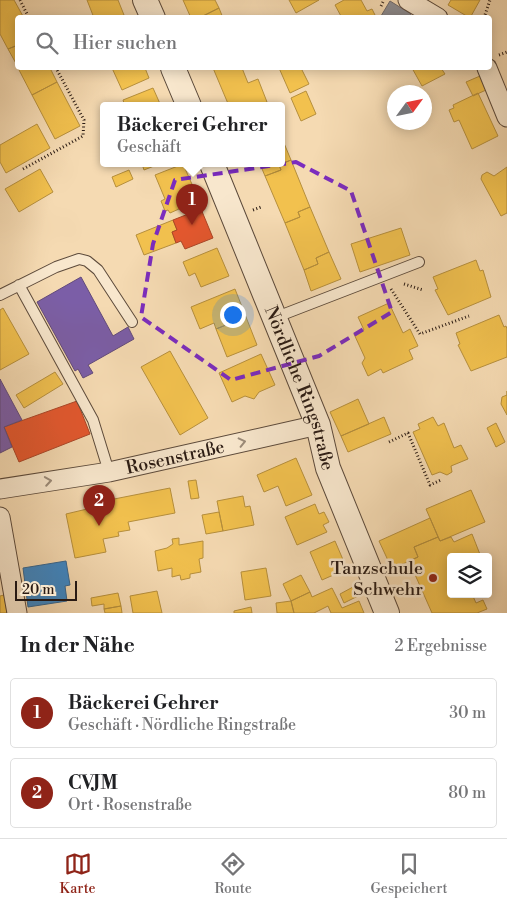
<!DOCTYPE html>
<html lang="de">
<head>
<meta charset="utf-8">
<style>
	:root { --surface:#fff; --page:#f6f6f6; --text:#202124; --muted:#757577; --line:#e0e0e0; --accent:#8f2418 }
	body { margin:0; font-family:"Libre Bodoni",serif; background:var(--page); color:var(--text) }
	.controls { position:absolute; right:15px; bottom:15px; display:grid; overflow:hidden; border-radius:5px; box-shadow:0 2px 12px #0003 }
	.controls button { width:45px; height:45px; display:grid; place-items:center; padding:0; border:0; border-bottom:1px solid var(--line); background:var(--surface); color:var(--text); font:25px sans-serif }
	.compass { position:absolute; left:387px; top:85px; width:45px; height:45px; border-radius:50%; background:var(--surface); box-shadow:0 2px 12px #0003; rotate:57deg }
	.scale { position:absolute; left:15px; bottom:12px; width:62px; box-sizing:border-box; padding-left:5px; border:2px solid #291a13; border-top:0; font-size:14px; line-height:18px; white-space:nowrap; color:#291a13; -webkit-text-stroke:4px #f8e7cd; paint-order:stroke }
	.you { position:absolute; left:232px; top:314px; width:18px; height:18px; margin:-12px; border:4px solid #fff; border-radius:50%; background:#1a73e8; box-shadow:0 0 0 8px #1a73e833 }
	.badge { display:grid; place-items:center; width:32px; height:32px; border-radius:50%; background:var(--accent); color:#fff; font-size:16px; font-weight:700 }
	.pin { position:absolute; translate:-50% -41px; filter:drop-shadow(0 1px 2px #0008) }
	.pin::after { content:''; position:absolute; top:26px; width:18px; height:15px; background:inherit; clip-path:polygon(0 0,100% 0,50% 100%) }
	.popup { position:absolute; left:100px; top:102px; width:185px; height:65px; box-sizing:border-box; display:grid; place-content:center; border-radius:5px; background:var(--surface); filter:drop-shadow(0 1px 4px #0005); font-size:16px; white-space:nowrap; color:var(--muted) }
	.popup b { font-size:19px; color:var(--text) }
	.popup::after { content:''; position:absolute; left:50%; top:100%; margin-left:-10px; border:10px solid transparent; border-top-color:var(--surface) }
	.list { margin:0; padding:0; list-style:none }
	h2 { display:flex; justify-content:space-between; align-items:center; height:65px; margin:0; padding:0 20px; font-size:21px }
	h2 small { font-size:16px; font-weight:400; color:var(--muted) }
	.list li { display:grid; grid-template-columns:32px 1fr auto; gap:15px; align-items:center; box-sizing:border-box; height:70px; margin:0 10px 10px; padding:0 10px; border:1px solid var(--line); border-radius:5px }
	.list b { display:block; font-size:19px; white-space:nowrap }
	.list p { margin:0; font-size:16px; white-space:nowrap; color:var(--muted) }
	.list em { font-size:16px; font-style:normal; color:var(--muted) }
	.icon { flex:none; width:28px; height:28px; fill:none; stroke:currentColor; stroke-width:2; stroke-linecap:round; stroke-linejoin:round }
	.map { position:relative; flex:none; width:507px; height:613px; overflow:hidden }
	.search { position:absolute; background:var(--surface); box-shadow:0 2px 12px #0003; left:15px; right:15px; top:15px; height:55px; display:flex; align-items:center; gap:12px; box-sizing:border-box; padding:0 18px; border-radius:5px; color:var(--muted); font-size:19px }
	.sheet { height:225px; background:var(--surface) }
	nav { display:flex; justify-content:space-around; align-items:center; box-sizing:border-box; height:70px; border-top:1px solid var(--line); background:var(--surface); font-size:14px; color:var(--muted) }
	nav a { display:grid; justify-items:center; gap:2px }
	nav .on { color:var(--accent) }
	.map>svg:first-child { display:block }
</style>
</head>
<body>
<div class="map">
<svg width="507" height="613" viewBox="0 0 507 613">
	<rect width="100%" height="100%" fill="#f5dab2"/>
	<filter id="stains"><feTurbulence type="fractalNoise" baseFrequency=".004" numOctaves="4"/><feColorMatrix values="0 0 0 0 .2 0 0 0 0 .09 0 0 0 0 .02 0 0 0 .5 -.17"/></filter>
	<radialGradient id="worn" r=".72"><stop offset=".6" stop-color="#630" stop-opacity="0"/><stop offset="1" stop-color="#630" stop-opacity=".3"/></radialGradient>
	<path fill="#f2c14e" stroke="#b68f3c" d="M0,0h14l10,18h-6v27l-10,4 -8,-15z
		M87,0h31l6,15 -7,3h-23z
		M183,0h32l4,8 -20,10h-8z
		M289,0h30l-23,13z
		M344,0h17l6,11 5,-2 4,8 -34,1 -7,-13z
		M451,0h29l-10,18 -22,-13z
		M219,8l4,10h-24z
		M18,45v22l-10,-18z
		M18,68h32l7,14 -25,13z
		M112,68h33l4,10 -27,12z
		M213,68h29l6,15 10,-4 9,23 -11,4h-27z
		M279,68h22l8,16 -19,9z
		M412,68h29l4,6 -23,12z
		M480,76l6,14 -13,6 -7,-14z
		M57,82l23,44 -25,13 -23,-44z
		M153,88l8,18h-36l-2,-6z
		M306,91l10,23 -15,7 -10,-23z
		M478,93l20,43 -26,13 -13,-29 -5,2 -5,-12 5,-2 -1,-3z
		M37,124l13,24 -44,25 -6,-11v-17z
		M281,136l10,24 -10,4z
		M291,160l19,47 -12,5 2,5 -15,6 -20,-47 16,-6 -2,-5z
		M136,164h23l-15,6 -2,-6 -5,2z
		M183,164l16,36 -29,13 -2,-3 -3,1 -4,-10 4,-2 -10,-24z
		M260,164h21l-2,1 2,5 -16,6z
		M507,167v46l-6,3 -20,-37 1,-4 5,-3 7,4z
		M40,169l13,23 -34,20 -14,-23z
		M129,170l4,9 -17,8 -4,-10z
		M310,207l19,45 -13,6 2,6 -14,6 -19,-47 15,-6 -2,-5z
		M173,220l4,10 -5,2 4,11 -32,12 -8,-20z
		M401,228l9,27 -50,17 -9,-28z
		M217,248l12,28 -28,11 -6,-14 -6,3 -6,-14z
		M329,252l12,27 -30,12 -7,-21 14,-6 -2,-6z
		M476,260l4,11 3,-1 8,27 -43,18 -13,-25 3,-1 -5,-12z
		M235,289l11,28 -30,12 -2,-6 -14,6 -9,-22z
		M389,303l14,30 7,-4 8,17 -9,4 4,9 -30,14 -2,-4 -13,7 -6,-13 3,-5 -11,-24 10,-4 -6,-13z
		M3,308l26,46 -29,16v-60z
		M499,315l5,12 2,-1 1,3v28l-36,14 -13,-26 2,-1 -4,-11z
		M246,317l11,28 -30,12 -11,-28z
		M170,351l38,67 -28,17 -39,-68z
		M261,354l14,31 -16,7 -5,7 -9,-3 -13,6 -13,-29z
		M55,372l8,12 -39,24 -8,-13z
		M507,391v24l-6,-11 1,-7 5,-2z
		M358,399l11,25 -28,12 -11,-24z
		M384,417l7,17 -43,18 -7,-16z
		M433,417l5,9 6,-3 10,25 7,-3 7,14 -17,7 1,6 -5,3 -7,-3 -8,3 -19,-43 7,-3 -2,-5z
		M496,423l9,19 -9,5 -9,-19z
		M296,458l16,37 -26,11 -8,-20 -14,6 -7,-17z
		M196,480l3,18 -8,1 -3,-18z
		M170,488l5,25 -47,9 2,8 -12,2 1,4 -16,3 3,13 -31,6 -9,-44 38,-9v-4z
		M471,490l14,32 -45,19 -14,-32z
		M243,496l2,11 5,-1 4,19 -31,6 -6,-30z
		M315,504l4,10 5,-2 5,10 -6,3 4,7 -30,13 -12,-28z
		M219,512l4,19 -17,3 -4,-19z
		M430,518l8,19 -24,10 4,10 -26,12 -13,-28z
		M472,534l9,23h-30v37h21l4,9 7,-3 4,9 -10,4h-45l-23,-52 9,-4 -4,-10 24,-10 2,4 11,-4 3,5z
		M179,538v7l24,-4v17l-4,1 2,13 -11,2v4l-9,2 -1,-5 -8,2v-9l-14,3 -3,-20 12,-3 6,-4 -1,-5z
		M335,541l12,28 -25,11 -12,-28z
		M266,568l5,28 -26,4 -4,-28z
		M301,575l9,17 -19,9 -8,-17z
		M353,587l5,9 -14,7 -4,-9z
		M332,588l10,20 17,-7 5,12h-33l-3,-7 -14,7h-20l-3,-12 19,-9 2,5z
		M157,591l5,22h-29l-3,-17z
		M118,593l3,13 -17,3v-5l-12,2 -1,-8z
		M4,595l3,18h-7v-17z
		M291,601l3,12h-17l-1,-10z
		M121,606l1,7h-17l-1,-4z
		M251,607l1,6h-18v-2z"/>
	<path fill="#e4572e" stroke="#ac4526" d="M201,209l12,29 -28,11 -4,-8 -5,2 -4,-11 5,-2 -4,-10z
		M77,401l13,33 -71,28 -15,-35z"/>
	<path fill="#7b5ea7" stroke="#624a7b" d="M81,277l32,59 15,-9 6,12 -46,26 5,8 -10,5 -5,-9 -3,2 -38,-69z
		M0,379l22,41 -18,7 8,20 -12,6z"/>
	<path fill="#3f88c5" stroke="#386790" d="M66,561l4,24 -5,1 2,15 -39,6 -5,-39z"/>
	<path fill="#8d8d92" stroke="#6f6a6c" d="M390,1l21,13 -2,4 -28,-2z"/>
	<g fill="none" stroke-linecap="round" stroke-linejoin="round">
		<g stroke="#5c4a3b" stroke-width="12">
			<path id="service" d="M19,285l74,135 16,52
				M0,295l56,-28 23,-8 8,2 11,9 34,52
				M274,318l145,-56"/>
		</g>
		<g stroke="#5c4a3b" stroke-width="21">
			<g id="minor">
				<path d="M408,0l30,18"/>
				<path d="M487,68l20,49"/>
				<path id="s1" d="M0,489l109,-17 209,-47"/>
				<path d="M0,517l17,96"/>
			</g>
		</g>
		<g stroke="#5c4a3b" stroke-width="26">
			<g id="tertiary">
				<path d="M145,0l8,18"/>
				<path d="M173,68l16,38"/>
				<path id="s2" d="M212,164l106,261 10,43 59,145"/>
			</g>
		</g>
		<path stroke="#291a13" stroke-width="3" stroke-dasharray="1 2.5" stroke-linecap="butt" d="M20,0l9,18
			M381,6l3,-6
			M484,18l6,-18
			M499,55l8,-3
			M23,169l60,-33 1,-16 -28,-52
			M253,210l8,-3
			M404,284l19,6
			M391,289l29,45 49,-18
			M389,442l19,-9 22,52 11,-5"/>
		<use href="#service" stroke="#f8e7cd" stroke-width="10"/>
		<use href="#minor" stroke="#f8e7cd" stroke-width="19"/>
		<use href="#tertiary" stroke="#f8e7cd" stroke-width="24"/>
	</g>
	<defs><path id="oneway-chevron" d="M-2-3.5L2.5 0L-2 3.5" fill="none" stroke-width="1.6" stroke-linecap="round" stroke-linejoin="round" transform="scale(1.25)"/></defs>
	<g stroke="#9b8b79">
		<use href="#oneway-chevron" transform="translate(242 442) rotate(-13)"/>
		<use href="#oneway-chevron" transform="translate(48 481) rotate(-9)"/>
	</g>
	<path fill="none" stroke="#7b2cbf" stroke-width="4" stroke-dasharray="10 6" stroke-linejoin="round" d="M296,162l55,29 41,121 -73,44 -88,24 -90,-63 12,-73 22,-64z"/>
	<circle fill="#8f2418" stroke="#f8e7cd" stroke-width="2" cx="433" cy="578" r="5"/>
	<g text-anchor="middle" stroke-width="5" stroke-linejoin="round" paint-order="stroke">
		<g font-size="18" fill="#291a13" stroke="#f8e7cd">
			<text dy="6" stroke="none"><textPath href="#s2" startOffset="241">Nördliche Ringstraße</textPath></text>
			<text dy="6" stroke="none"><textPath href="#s1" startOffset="178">Rosenstraße</textPath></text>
		</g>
		<g font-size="18" fill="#291a13" stroke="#f8e7cd" text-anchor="end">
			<text x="423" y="574">Tanzschule<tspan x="423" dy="21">Schwehr</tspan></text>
		</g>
	</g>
	<rect width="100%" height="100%" filter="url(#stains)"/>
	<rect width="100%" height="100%" fill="url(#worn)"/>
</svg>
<div class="controls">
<button><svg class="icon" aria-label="layers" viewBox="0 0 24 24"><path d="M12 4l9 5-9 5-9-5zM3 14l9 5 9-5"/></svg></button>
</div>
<svg class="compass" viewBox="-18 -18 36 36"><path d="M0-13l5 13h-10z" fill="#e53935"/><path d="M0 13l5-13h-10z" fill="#757577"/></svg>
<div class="scale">20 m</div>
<div class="you"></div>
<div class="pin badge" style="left:192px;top:225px">1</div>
<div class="popup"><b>Bäckerei Gehrer</b>Geschäft</div>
<div class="pin badge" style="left:99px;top:526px">2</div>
<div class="search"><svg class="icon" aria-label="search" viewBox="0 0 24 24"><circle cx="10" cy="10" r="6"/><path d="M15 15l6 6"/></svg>Hier suchen</div>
</div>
<section class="sheet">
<h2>In der Nähe<small>2 Ergebnisse</small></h2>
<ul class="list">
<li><span class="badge">1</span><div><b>Bäckerei Gehrer</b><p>Geschäft · Nördliche Ringstraße</p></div><em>30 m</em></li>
<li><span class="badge">2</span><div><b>CVJM</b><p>Ort · Rosenstraße</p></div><em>80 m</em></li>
</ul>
</section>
<nav>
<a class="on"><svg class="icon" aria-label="map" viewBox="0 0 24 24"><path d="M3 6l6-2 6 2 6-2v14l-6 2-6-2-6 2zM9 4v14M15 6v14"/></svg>Karte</a>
<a><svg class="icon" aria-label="directions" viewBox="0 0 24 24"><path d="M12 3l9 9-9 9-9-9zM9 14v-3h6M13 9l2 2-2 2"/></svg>Route</a>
<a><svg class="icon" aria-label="saved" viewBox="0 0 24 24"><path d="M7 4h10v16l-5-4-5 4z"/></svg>Gespeichert</a>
</nav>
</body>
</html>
